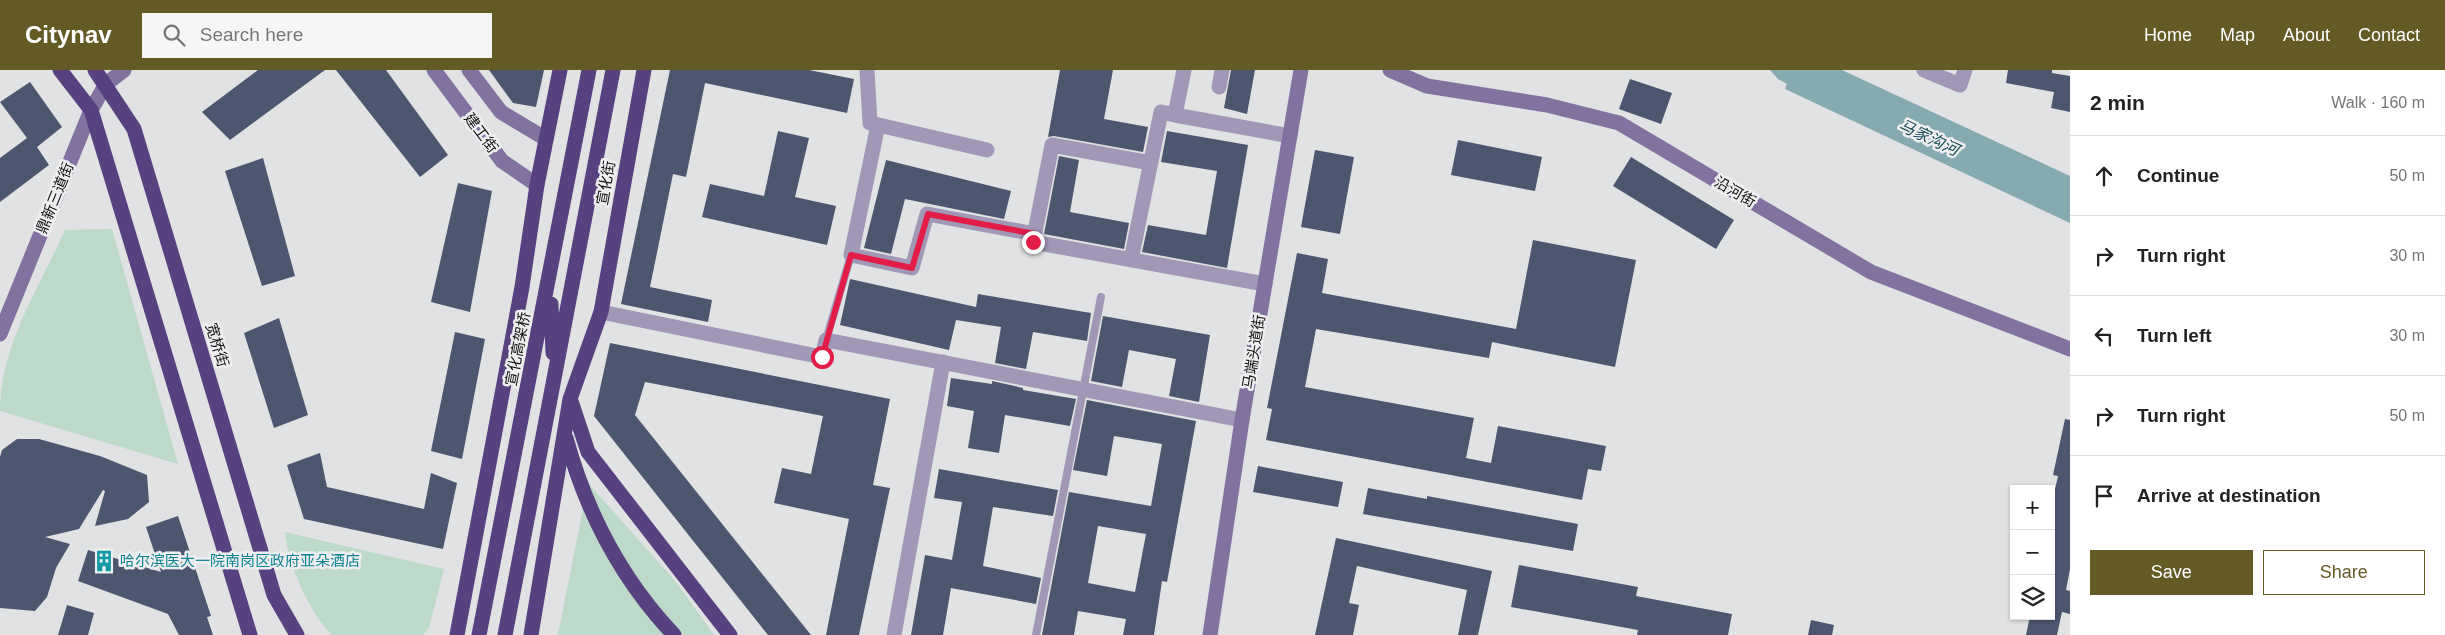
<!DOCTYPE html>
<html lang="en">
<head>
<meta charset="utf-8">
<style>
	:root { --surface:#fff; --page:#f6f6f6; --text:#222; --muted:#767676; --line:#e0e0e0; --accent:#645a26 }
	body { margin:0; font-family:Helvetica,"Noto Sans SC",sans-serif; background:var(--page); color:var(--text) }
	.controls { position:absolute; right:15px; bottom:15px; display:grid; overflow:hidden; border-radius:0px; box-shadow:0 1px 4px #0004 }
	.controls button { width:45px; height:45px; display:grid; place-items:center; padding:0; border:0; border-bottom:1px solid var(--line); background:var(--surface); color:var(--text); font:25px sans-serif }
	.stop { position:absolute; width:15px; height:15px; margin:-11px; border:4px solid #e11d48; border-radius:50%; background:#fff }
	.stop.end { background:#e11d48; border-color:#fff; box-shadow:0 1px 5px #0008 }
	.list { margin:0; padding:0; list-style:none }
	h2 { display:flex; justify-content:space-between; align-items:center; height:65px; margin:0; padding:0 20px; font-size:21px }
	h2 small { font-size:16px; font-weight:400; color:var(--muted) }
	.list li { display:grid; grid-template-columns:32px 1fr auto; gap:15px; align-items:center; box-sizing:border-box; height:80px; padding:0 20px; border-top:1px solid var(--line) }
	.list b { display:block; font-size:19px; white-space:nowrap }
	.list em { font-size:16px; font-style:normal; color:var(--muted) }
	.actions { display:flex; gap:10px; padding:15px 20px }
	.actions a { flex:1; padding:11px 0; border:1px solid var(--accent); border-radius:0px; text-align:center; font-size:18px; color:var(--accent) }
	.actions .main { background:var(--accent); color:#fff }
	.icon { flex:none; width:28px; height:28px; fill:none; stroke:currentColor; stroke-width:2; stroke-linecap:round; stroke-linejoin:round }
	.map { position:relative; flex:none; width:2070px; height:565px; overflow:hidden }
	header { display:flex; align-items:center; gap:30px; box-sizing:border-box; height:70px; padding:0 25px; background:var(--accent); color:#fff }
	header strong { font-size:24px }
	nav { display:flex; gap:28px; margin-inline-start:auto; font-size:18px }
	.search { width:350px; height:45px; background:var(--page); display:flex; align-items:center; gap:12px; box-sizing:border-box; padding:0 18px; border-radius:0px; color:var(--muted); font-size:19px }
	main { display:flex }
	aside { flex:1; background:var(--surface) }
	.map>svg:first-child { display:block }
</style>
</head>
<body>
<header>
<strong>Citynav</strong>
<div class="search"><svg class="icon" aria-label="search" viewBox="0 0 24 24"><circle cx="10" cy="10" r="6"/><path d="M15 15l6 6"/></svg>Search here</div>
<nav><a>Home</a><a>Map</a><a>About</a><a>Contact</a></nav>
</header>
<main>
<div class="map">
<svg width="2070" height="565" viewBox="0 0 2070 565">
	<rect width="100%" height="100%" fill="#e1e2e4"/>
	<path fill="#bdd9ca" d="M112,159l66,235 -178,-53c0,-64 39,-124 65,-181z
		M588,413l88,99 38,53h-156z
		M285,462l159,37 -15,59 -6,7h-91c-22,-21 -45,-73 -47,-103z"/>
	<path fill="#85abb1" d="M1770,0h72l228,106v47l-285,-134 2,-5 -9,-5z"/>
	<path fill="#4c566f" fill-rule="evenodd" d="M258,0h67l-95,70 -28,-28z
		M336,0h50l62,85 -28,22z
		M489,0h55l-8,37 -23,-4z
		M670,0h139l45,9 -7,34 -142,-30 -19,94 -13,-3 -23,113 62,13 -4,22 -87,-18z
		M1060,0h53l-9,49 44,8 -5,25 -89,-16 -6,1z
		M1231,0h24l-8,44 -23,-6z
		M2008,0h44v3l18,3v36l-19,-4 3,-16 -48,-9z
		M1630,9l42,14 -11,31 -42,-15z
		M30,12l32,45 -25,20 12,18 -49,37v-44l27,-20 -27,-36z
		M778,61l31,7 -14,59 41,9 -9,39 -125,-28 8,-33 54,12z
		M1167,61l81,14 -21,123 -85,-16 6,-27 58,10 11,-64 -56,-9z
		M1458,70l84,17 -7,34 -84,-16z
		M1315,80l39,7 -14,77 -39,-7z
		M1059,86l20,4 -9,52 59,11 -5,26 -80,-15z
		M1631,87l103,63 -18,29 -103,-63z
		M263,88l32,118 -33,10 -37,-115z
		M886,90l125,31 -7,28 -99,-20 -14,55 -27,-6z
		M458,113l34,8 -22,121 -39,-10z
		M1533,170l103,20 -21,107 -123,-25 -3,16 -173,-29 -11,58 169,31 -8,40 25,5 7,-37 108,20 -5,25 -13,-2 -6,31 -316,-60 6,-31 -5,-1 30,-155 31,6 -6,34 194,36z
		M850,209l126,28 2,-13 113,19 -4,28 -54,-9 -7,37 -31,-6 6,-36 -45,-7 -7,30 -109,-25z
		M1103,246l107,19 -11,67 -30,-6 7,-37 -47,-9 -7,37 -31,-6z
		M279,248l29,97 -34,13 -30,-95z
		M455,262l30,7 -23,120 -31,-8z
		M610,273l280,56 -17,86 17,3 -31,147h-33l23,-116 -75,-16 8,-35 29,6 12,-58 -178,-34 -10,33 176,220h-43l-174,-219z
		M951,308l41,6v-3l31,7v2l53,9 -6,27 -65,-11 -6,38 -31,-5 6,-37 -27,-5z
		M1087,330l109,21 -29,161 -5,-1 -8,54h-31l3,-16 -48,-8 -4,24h-32l27,-143 82,14 11,-62 -48,-8 -7,40 -34,-6zM1098,456l48,8 -11,58 -47,-9z
		M2065,349l5,1v149l-4,21 4,1v23l-8,-2 -5,23h-31l4,-19h21v-109l7,-31 -5,-1z
		M17,369h22l61,17 47,19 2,27 -21,17 -33,7 10,-35 -2,-1 -24,39 -34,8 25,7 -14,24 -9,29 -12,14 -35,-3v-151l2,-7z
		M320,383l7,34 97,22 7,-36 26,10 -14,66 -139,-30 -17,-54z
		M1258,396l85,16 -5,25 -85,-15z
		M939,399l119,21 -5,26 -60,-9 -10,59 58,12 -5,26 -85,-16 -8,47h-32l14,-80 27,5 10,-58 -28,-4z
		M1368,418l59,11v-3l151,28 -5,27 -210,-37z
		M178,446l33,100 -4,1 6,18h-34l-11,-21 -90,-33 10,-31 73,22 -15,-45z
		M1336,468l156,33 -14,64h-20l9,-45 -110,-24 -8,37 10,2 -6,30h-38z
		M1519,495l119,22 -2,9 96,18 -4,21h-91l1,-5 -127,-23z
		M67,535l27,8 -6,22h-30z
		M1811,550l23,5 -2,10h-24z"/>
	<g fill="none" stroke-linecap="round" stroke-linejoin="round">
		<path stroke="#a197b6" stroke-width="8" d="M826,270l25,-85
			M1036,565l65,-338"/>
		<path stroke="#a197b6" stroke-width="15" d="M867,0l3,53 117,27
			M1924,0l36,15 5,-15
			M1219,17l3,-17
			M1175,45l115,21
			M878,55l-27,130 61,13 15,-54 108,20
			M1151,93l-99,-18 -19,97 232,42
			M1131,190l30,-148 14,3 9,-45
			M601,242l221,45 4,-17 416,80
			M894,565l49,-273"/>
		<path stroke="#81729f" stroke-width="15" d="M434,0l68,91 35,24
			M469,0l32,42 45,27
			M1390,0l37,16 120,19 72,18 252,149 199,77
			M0,264l91,-224 15,-26 18,-14
			M1210,565l32,-215 59,-350"/>
		<path stroke="#58417f" stroke-width="15" d="M60,0l31,40 159,525
			M95,0l39,59 140,466 23,40
			M551,234l2,49
			M571,331l17,51 142,183
			M566,368c20,73 56,142 108,197
			M457,565l65,-348 15,-102 23,-115
			M479,565l110,-565
			M505,565l108,-565
			M531,565l39,-236 31,-87 43,-242"/>
	</g>
	<g fill="none" stroke-linecap="round" stroke-linejoin="round">
		<path stroke="#e11d48" stroke-width="6" d="M822,287l29,-102 61,13 16,-54 107,20 -2,8"/>
	</g>
	<defs>
		<g id="building-bare" transform="scale(1.725)"><path d="M-4-6H4V6H1V3H-1V6H-4ZM-2.5-4.3h1.7v1.8h-1.7ZM.8-4.3h1.7v1.8H.8ZM-2.5-1h1.7V.8h-1.7ZM.8-1h1.7V.8H.8Z" fill="#0f9aa8" stroke="#efeff1" stroke-width="2.5" paint-order="stroke"/></g>
	</defs>
	<g fill-rule="evenodd">
		<use href="#building-bare" x="104" y="491"/>
	</g>
	<g text-anchor="middle" stroke-width="5" stroke-linejoin="round" paint-order="stroke">
		<g font-size="15" fill="#121212" stroke="#efeff1">
			<text transform="translate(481 63) rotate(53)" y="5">建工街</text>
			<text transform="translate(606 113) rotate(-80)" y="5">宣化街</text>
			<text transform="translate(1735 122) rotate(30)" y="5">沿河街</text>
			<text transform="translate(55 128) rotate(-68)" y="5">鼎新三道街</text>
			<text transform="translate(217 275) rotate(73)" y="5">宽桥街</text>
			<text transform="translate(518 279) rotate(-79)" y="5">宣化高架桥</text>
			<text transform="translate(1254 282) rotate(-81)" y="5">马端头道街</text>
		</g>
		<g font-size="15" fill="#0d838f" stroke="#efeff1" text-anchor="start">
			<text x="120" y="496">哈尔滨医大一院南岗区政府亚朵酒店</text>
		</g>
		<g font-size="16" font-style="italic" fill="#164d55" stroke="#efeff1">
			<text transform="translate(1929 67) rotate(25)" y="6">马家沟河</text>
		</g>
	</g>
</svg>
<div class="controls">
<button>+</button>
<button>−</button>
<button><svg class="icon" aria-label="layers" viewBox="0 0 24 24"><path d="M12 4l9 5-9 5-9-5zM3 14l9 5 9-5"/></svg></button>
</div>
<div class="stop" style="left:822px;top:287px"></div>
<div class="stop end" style="left:1033px;top:172px"></div>
</div>
<aside>
<h2>2 min<small>Walk · 160 m</small></h2>
<ul class="list">
<li><svg class="icon" aria-label="ahead" viewBox="0 0 24 24"><path d="M12 20V5M6 11l6-6 6 6"/></svg><div><b>Continue</b></div><em>50 m</em></li>
<li><svg class="icon" aria-label="right" viewBox="0 0 24 24"><path d="M7 20v-9h11M14 6l5 5-5 5"/></svg><div><b>Turn right</b></div><em>30 m</em></li>
<li><svg class="icon" aria-label="left" viewBox="0 0 24 24"><path d="M17 20v-9H6M10 6l-5 5 5 5"/></svg><div><b>Turn left</b></div><em>30 m</em></li>
<li><svg class="icon" aria-label="right" viewBox="0 0 24 24"><path d="M7 20v-9h11M14 6l5 5-5 5"/></svg><div><b>Turn right</b></div><em>50 m</em></li>
<li><svg class="icon" aria-label="arrive" viewBox="0 0 24 24"><path d="M6 21V4h12l-3 4 3 4H6"/></svg><div><b>Arrive at destination</b></div></li>
</ul>
<div class="actions"><a class="main">Save</a><a>Share</a></div>
</aside>
</main>
</body>
</html>
